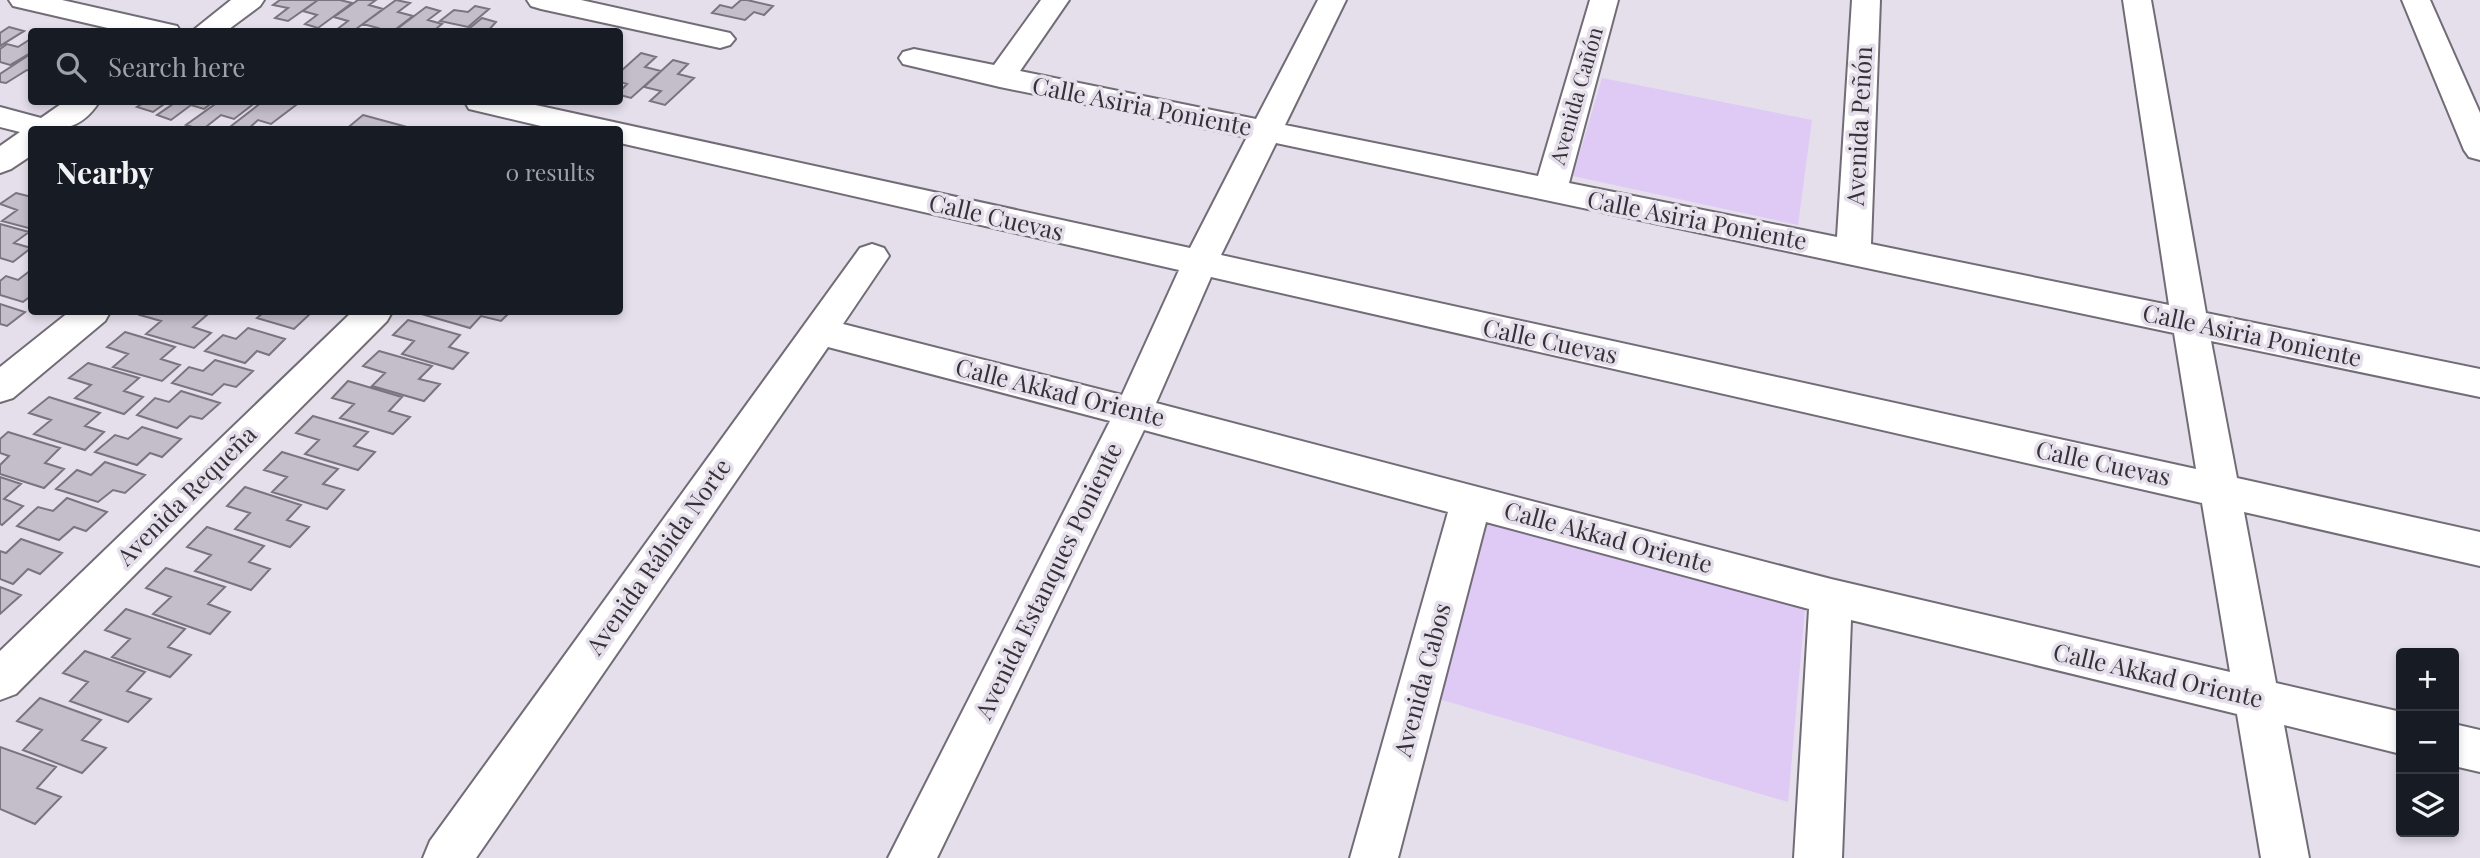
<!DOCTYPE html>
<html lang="en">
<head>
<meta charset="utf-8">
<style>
	:root { --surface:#171b24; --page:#242831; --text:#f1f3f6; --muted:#9ea1a6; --line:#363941 }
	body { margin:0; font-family:"Playfair Display",serif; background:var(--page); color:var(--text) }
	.controls { position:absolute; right:21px; bottom:21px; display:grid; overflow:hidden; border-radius:7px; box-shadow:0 4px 10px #0003 }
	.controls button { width:63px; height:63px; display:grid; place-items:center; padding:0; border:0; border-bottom:2px solid var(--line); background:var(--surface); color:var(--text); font:35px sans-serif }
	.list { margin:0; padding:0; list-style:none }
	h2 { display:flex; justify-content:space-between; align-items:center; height:91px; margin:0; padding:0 28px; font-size:30px }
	h2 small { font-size:23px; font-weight:400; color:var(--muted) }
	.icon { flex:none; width:38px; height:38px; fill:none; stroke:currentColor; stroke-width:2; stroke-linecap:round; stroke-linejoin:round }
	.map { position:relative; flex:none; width:2480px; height:858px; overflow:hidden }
	.search { position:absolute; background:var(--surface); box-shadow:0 4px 10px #0003; left:28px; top:28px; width:595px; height:77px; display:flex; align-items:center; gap:18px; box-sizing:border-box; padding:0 24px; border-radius:7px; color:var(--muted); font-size:26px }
	.panel { position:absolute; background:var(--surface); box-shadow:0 4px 10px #0003; left:28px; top:126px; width:595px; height:189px; border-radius:7px }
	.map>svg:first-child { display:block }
</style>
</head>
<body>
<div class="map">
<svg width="2480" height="858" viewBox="0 0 2480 858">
	<rect width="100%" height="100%" fill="#e5dfeb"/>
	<path fill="#dfc9f5" d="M1602,78l210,42 -14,105 -225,-49z
		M1489,514l317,84 -18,204 -349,-103z"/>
	<path fill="#c4beca" stroke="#79747e" stroke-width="2" d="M280,0h38l-30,21 -13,-3 13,-10 -15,-3z
		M318,0h22l12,3 -34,25 -13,-4 12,-9 -14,-4z
		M358,0h18l-7,5 14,4 -31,23 -16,-2 12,-9 -14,-4z
		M396,0l14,3 -12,9 15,4 -21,16h-18l4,-4 -15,-4z
		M741,0h6l26,6 -9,9 -10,-3 -9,8 -33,-7 8,-8 12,3z
		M475,6l14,3 -21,18 -28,-6 14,-11 14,2z
		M426,7l14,4 -12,9 14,4 -10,8h-39z
		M482,18l14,4 -9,10h-22z
		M9,27l15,4 -24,15v-13z
		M32,38v14l-22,13 -10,-3v-13l7,-5 11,3z
		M32,53v18l-5,-1 -21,13 -6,-1v-8z
		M641,53l15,4 -11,10 16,4 -30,27 -11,-3v-4l7,-7 -7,-2v-10z
		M673,60l15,4 -10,10 16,4 -29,27 -15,-4 11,-10 -17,-4z
		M145,102h22l-14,10 -16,-5z
		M176,102h37l-9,7 -13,-4 -20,15 -14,-5z
		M218,102h38l-22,17 -13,-4 -19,15 -16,-5z
		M262,102l12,2 26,-2 -29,22 -13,-4 -11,10h-21z
		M363,115l55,15h-73z
		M16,193l16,4v32l-30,-8 15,-11 -17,-6z
		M0,224l29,8 -15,11 17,5 -18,14 -13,-4z
		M31,270l1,25 -9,7 -23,-7v-14l6,-5 12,4z
		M0,304l25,8 -18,14 -7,-2z
		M144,312h52l11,3 -14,12 18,6 -17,15 -48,-14 15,-13 -21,-6z
		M264,312h48l-18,17 -37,-11z
		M419,312h91l-9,9 -20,-5 -11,12 -52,-15z
		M408,320l52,15 -11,12 19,6 -15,16 -51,-15 12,-13 -21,-6z
		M248,328l37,11 -16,16 -12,-4 -12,12 -40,-12 18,-16 13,4z
		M125,332l50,15 -14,12 19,6 -18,16 -49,-14 15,-13 -21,-7z
		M379,351l53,15 -13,13 21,5 -16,17 -52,-15 13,-13 -22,-7z
		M215,360l38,11 -17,16 -12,-3 -12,11 -40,-12 17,-16 14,4z
		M88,363l51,15 -15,13 19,6 -19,17 -49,-16 16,-13 -22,-7z
		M348,381l54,16 -13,14 21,6 -17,17 -53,-16 14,-14 -22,-6z
		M181,391l39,12 -18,16 -12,-3 -13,12 -40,-13 18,-17 14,4z
		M49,397l51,16 -15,13 19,6 -19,18 -51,-16 17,-14 -22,-7z
		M313,416l55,16 -14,14 21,6 -17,18 -53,-16 14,-14 -23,-7z
		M142,427l39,12 -19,18 -12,-4 -13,12 -42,-13 20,-17 13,4z
		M8,432l52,16 -15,15 19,6 -20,19 -44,-14v-9l9,-9 -9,-3v-14z
		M282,452l56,17 -15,15 21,6 -17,19 -55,-17 15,-15 -23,-7z
		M105,462l40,13 -20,18 -12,-3 -15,12 -42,-13 21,-19 14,5z
		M0,477l21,7 -17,15 19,7 -21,19 -2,-1z
		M245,487l56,18 -14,15 22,7 -19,20 -55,-18 15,-16 -23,-7z
		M67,498l40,14 -21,19 -12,-4 -15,13 -42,-14 21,-19 15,4z
		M207,527l57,19 -15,16 21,7 -19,21 -56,-19 16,-16 -24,-8z
		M21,539l41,14 -22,21 -12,-5 -15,15 -13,-5v-28l6,2z
		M166,568l59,19 -17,17 22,8 -20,22 -57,-20 18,-17 -25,-9z
		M0,587l21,8 -21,19z
		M126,609l59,20 -17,18 23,8 -21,22 -58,-20 18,-18 -25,-9z
		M85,651l60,21 -18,19 24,8 -23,23 -58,-21 18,-19 -25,-9z
		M40,698l61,22 -19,20 24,8 -24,25 -59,-23 19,-20 -25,-9z
		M0,747l56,20 -19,21 24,9 -26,27 -35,-15z"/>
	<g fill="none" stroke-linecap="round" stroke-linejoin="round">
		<g stroke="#716c76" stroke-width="4">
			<path id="minor" d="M9,0h53l115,26 4,6h-56l-112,-26z
				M231,0h33l-4,6 -35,26h-34z
				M527,0h54l149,33 5,6 -5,6 -10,3 -179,-39 -10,-3z
				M1041,0h28l-49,71 236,48 62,-119h28l-61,125 253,51 52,-176h28l-49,183 268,54 15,-237h28l-9,244 298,61 -46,-305h28l55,313 274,56v28l-269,-56 26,137 243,54v34l-236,-54 32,171 125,29v42l-117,-29 25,133h-48l-24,-144 -386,-94 -9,238h-48l15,-249 -323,-87 -88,336h-48l98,-346 -304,-82 -207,428h-49l222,-437 -282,-74 -352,511h-53l7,-17 430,-593 12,-4 12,4 5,8 -46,68 279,71 57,-125 -559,-127v-13h-62l-89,-21 -4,-7h57l668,146 57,-111 -247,-50 -97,-23 -4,-6 4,-6 11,-3 80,16zM1276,143l898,190 22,136 -975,-214zM1211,277l991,226 28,169 -399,-93 -675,-176z
				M2402,0h28l50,113v47l-11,-3 -5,-7z
				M64,102h35c-18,28 -38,28 -67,28v25l-21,14 -11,4v-27l20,-14 -20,-5v-20l41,11z
				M69,312h41l-5,9 -92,77 -13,4v-35z
				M352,312h40l-5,9 -371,373 -16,6v-49z
				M2454,724l26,6v42l-26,-6z"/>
		</g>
		<use href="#minor" fill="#fff" fill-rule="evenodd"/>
	</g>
	<g text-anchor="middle" stroke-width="7" stroke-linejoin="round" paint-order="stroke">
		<g font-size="21" fill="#343236" stroke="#e5dfeb">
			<text transform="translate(1577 96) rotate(-74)" y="7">Avenida Cañón</text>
		</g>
		<g font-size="24" fill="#343236" stroke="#e5dfeb">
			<text transform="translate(1142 107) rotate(11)" y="8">Calle Asiria Poniente</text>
			<text transform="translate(1860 126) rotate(-87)" y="8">Avenida Peñón</text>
			<text transform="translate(996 218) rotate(13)" y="8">Calle Cuevas</text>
			<text transform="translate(1697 221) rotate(11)" y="8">Calle Asiria Poniente</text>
			<text transform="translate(2252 336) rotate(12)" y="8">Calle Asiria Poniente</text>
			<text transform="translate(1550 342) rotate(12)" y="8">Calle Cuevas</text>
			<text transform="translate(1060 393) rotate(14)" y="8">Calle Akkad Oriente</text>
			<text transform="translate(2103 464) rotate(12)" y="8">Calle Cuevas</text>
			<text transform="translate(187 496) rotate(-45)" y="8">Avenida Requeña</text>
			<text transform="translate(1608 538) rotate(15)" y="8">Calle Akkad Oriente</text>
			<text transform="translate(659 557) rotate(-55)" y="8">Avenida Rábida Norte</text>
			<text transform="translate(1049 581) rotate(-64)" y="8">Avenida Estanques Poniente</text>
			<text transform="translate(2158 676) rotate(13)" y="8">Calle Akkad Oriente</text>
			<text transform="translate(1423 680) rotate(-75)" y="8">Avenida Cabos</text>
		</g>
	</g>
</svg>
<div class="controls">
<button>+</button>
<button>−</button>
<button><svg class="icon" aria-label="layers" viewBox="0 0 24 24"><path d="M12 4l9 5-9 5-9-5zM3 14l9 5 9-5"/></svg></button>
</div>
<div class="search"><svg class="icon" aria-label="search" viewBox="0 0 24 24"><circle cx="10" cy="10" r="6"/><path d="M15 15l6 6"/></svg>Search here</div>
<section class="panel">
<h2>Nearby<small>0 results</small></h2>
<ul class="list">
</ul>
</section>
</div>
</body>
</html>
